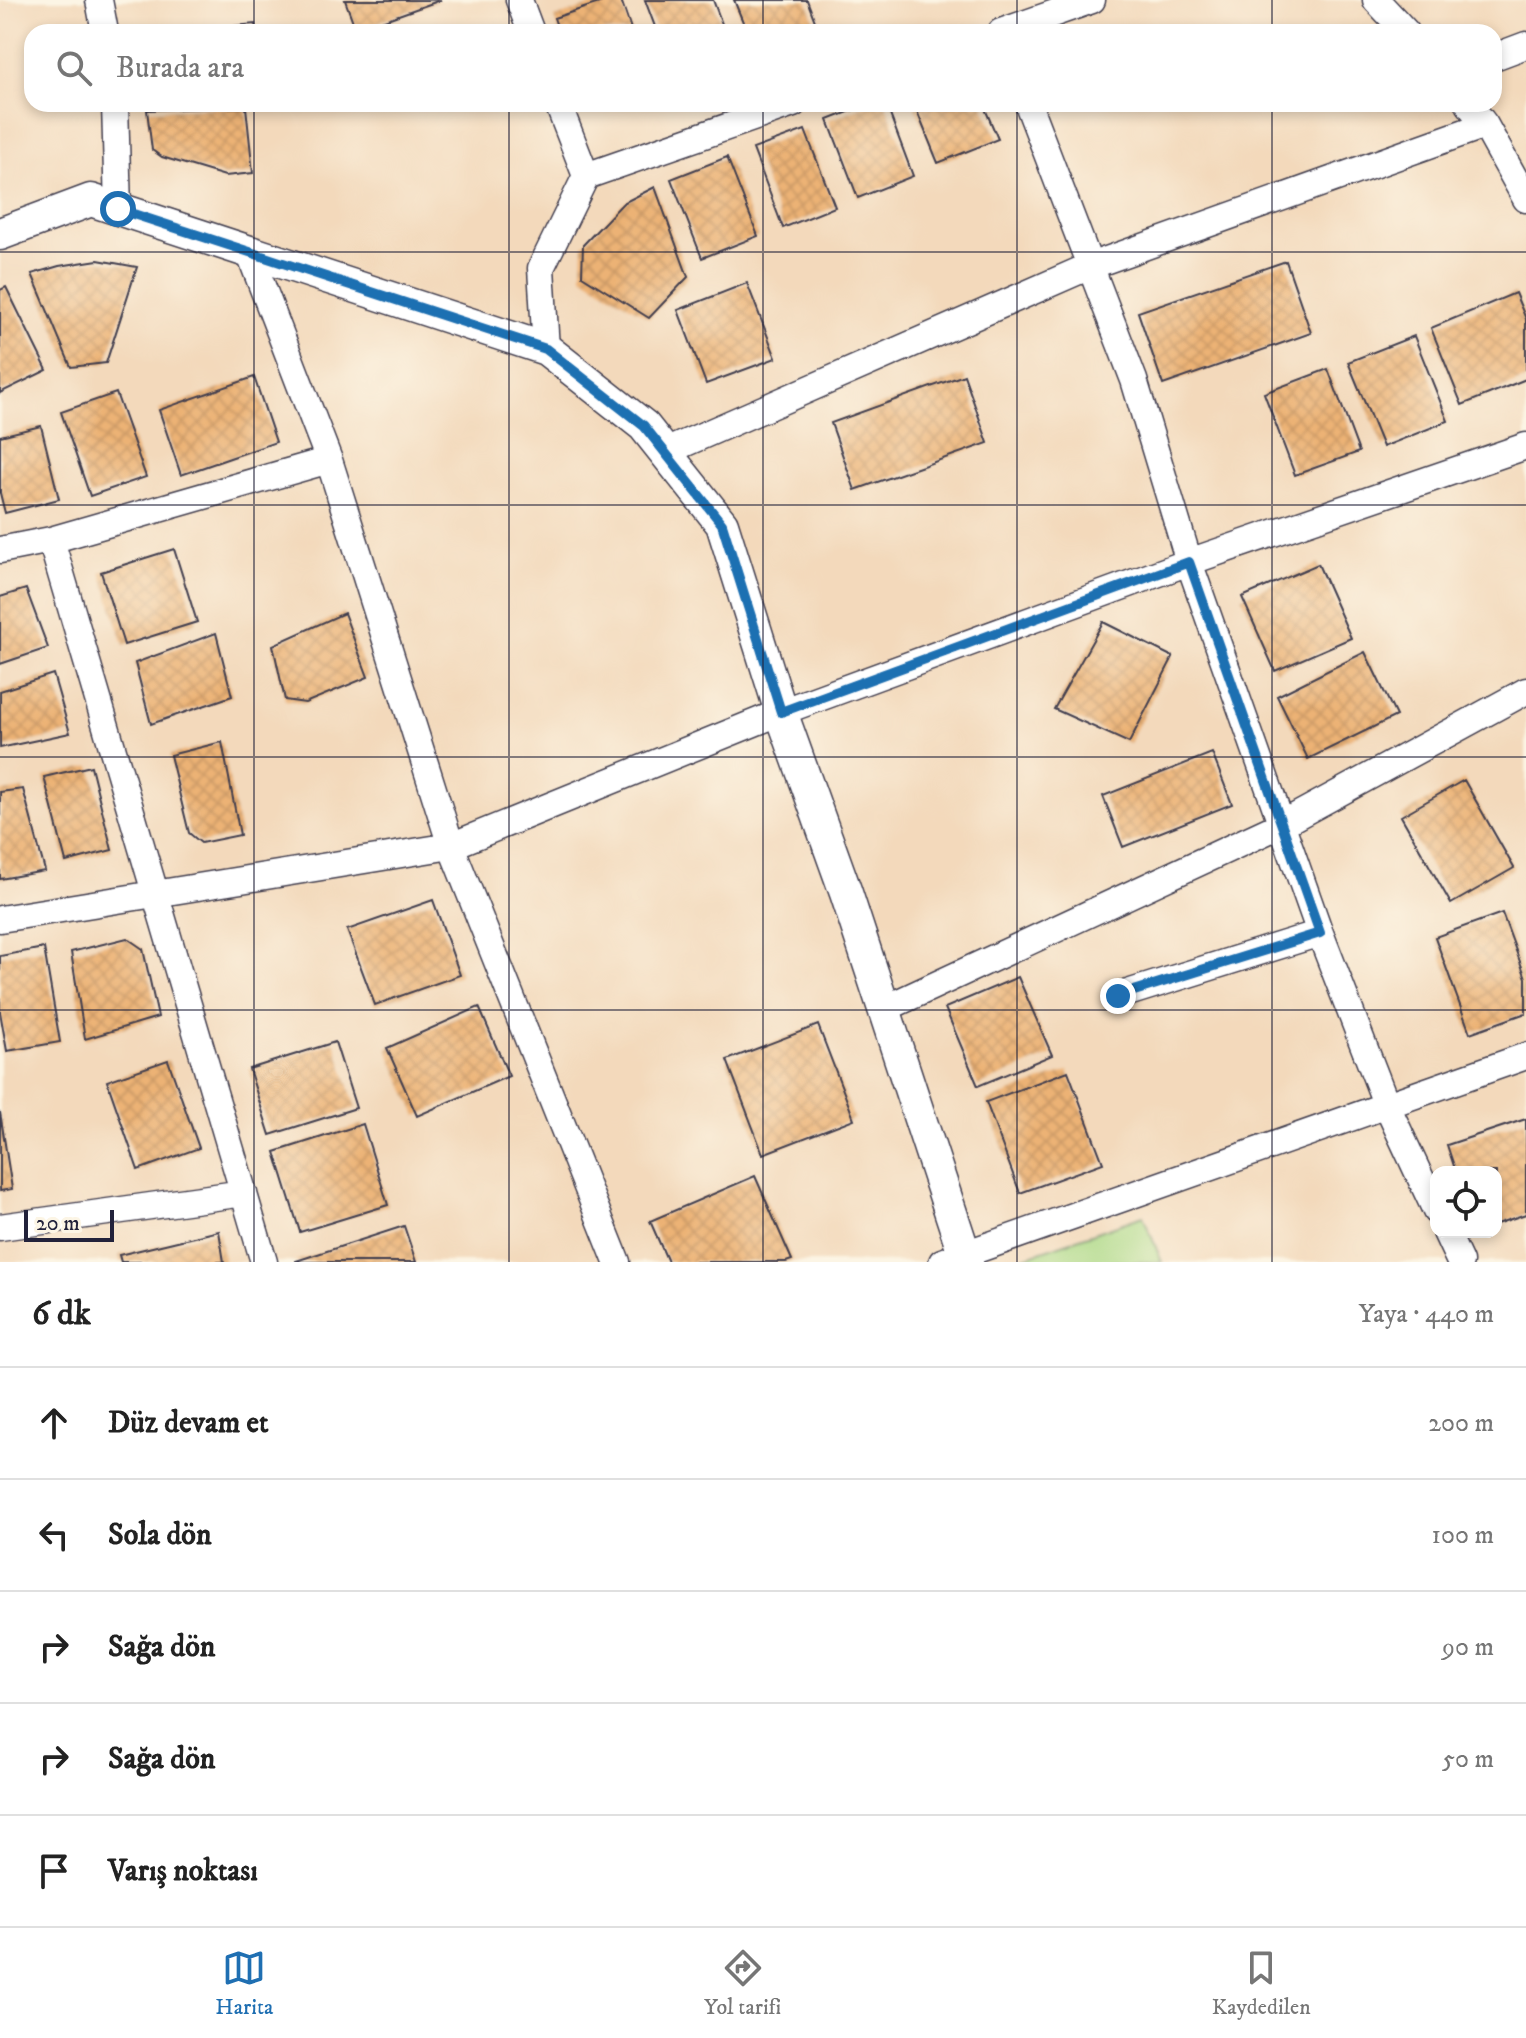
<!DOCTYPE html>
<html lang="tr">
<head>
<meta charset="utf-8">
<style>
	:root { --surface:#fff; --page:#f2f2f2; --text:#222; --muted:#767676; --line:#e0e0e0; --accent:#1f6fb2 }
	body { margin:0; font-family:"IM FELL DW Pica",serif; background:var(--page); color:var(--text) }
	.controls { position:absolute; right:24px; bottom:24px; display:grid; overflow:hidden; border-radius:16px; box-shadow:0 4px 12px #0003 }
	.controls button { width:72px; height:72px; display:grid; place-items:center; padding:0; border:0; border-bottom:2px solid var(--line); background:var(--surface); color:var(--text); font:40px sans-serif }
	.scale { position:absolute; left:24px; bottom:20px; width:90px; box-sizing:border-box; padding-left:8px; border:4px solid #22223b; border-top:0; font-size:22px; line-height:28px; white-space:nowrap; color:#22223b; -webkit-text-stroke:6px #fcf5e5; paint-order:stroke }
	.stop { position:absolute; width:24px; height:24px; margin:-18px; border:6px solid #1f6fb2; border-radius:50%; background:#fff }
	.stop.end { background:#1f6fb2; border-color:#fff; box-shadow:0 2px 8px #0008 }
	.list { margin:0; padding:0; list-style:none }
	h2 { display:flex; justify-content:space-between; align-items:center; height:104px; margin:0; padding:0 32px; font-size:34px }
	h2 small { font-size:26px; font-weight:400; color:var(--muted) }
	.list li { display:grid; grid-template-columns:52px 1fr auto; gap:24px; align-items:center; box-sizing:border-box; height:112px; padding:0 32px; border-top:2px solid var(--line) }
	.list b { display:block; font-size:30px; white-space:nowrap }
	.list em { font-size:26px; font-style:normal; color:var(--muted) }
	.icon { flex:none; width:44px; height:44px; fill:none; stroke:currentColor; stroke-width:2; stroke-linecap:round; stroke-linejoin:round }
	.map { position:relative; flex:none; width:1526px; height:1262px; overflow:hidden }
	.search { position:absolute; background:var(--surface); box-shadow:0 4px 12px #0003; left:24px; right:24px; top:24px; height:88px; display:flex; align-items:center; gap:20px; box-sizing:border-box; padding:0 28px; border-radius:24px; color:var(--muted); font-size:30px }
	.sheet { height:664px; background:var(--surface) }
	nav { display:flex; justify-content:space-around; align-items:center; box-sizing:border-box; height:112px; border-top:2px solid var(--line); background:var(--surface); font-size:22px; color:var(--muted) }
	nav a { display:grid; justify-items:center; gap:4px }
	nav .on { color:var(--accent) }
	.map>svg:first-child { display:block }
</style>
</head>
<body>
<div class="map">
<svg width="1526" height="1262" viewBox="0 0 1526 1262">
	<defs>
		<pattern id="building-cross-hatch" width="8" height="8" patternUnits="userSpaceOnUse" patternTransform="scale(2)"><rect width="8" height="8" fill="#ecb275"/><path d="M0 0l8 8M0 8l8-8" fill="none" stroke="#ca9966"/></pattern>
	</defs>
	<rect width="100%" height="100%" fill="#fcf5e5"/>
	<filter id="ink" filterUnits="userSpaceOnUse"><feTurbulence type="fractalNoise" baseFrequency=".0125" numOctaves="2"/><feDisplacementMap in="SourceGraphic" scale="16" xChannelSelector="R" yChannelSelector="G"/><feConvolveMatrix kernelMatrix="1 2 1 2 8 2 1 2 1" color-interpolation-filters="sRGB"/></filter>
	<filter id="wash" filterUnits="userSpaceOnUse"><feTurbulence type="fractalNoise" baseFrequency=".006" numOctaves="4" result="noise"/><feDisplacementMap in="SourceGraphic" scale="32" xChannelSelector="R" yChannelSelector="G"/><feGaussianBlur stdDeviation="1.8" result="paint"/><feColorMatrix in="noise" values="0 0 0 0 0 0 0 0 0 0 0 0 0 0 0 0 0 1.4 0 .05"/><feComposite in="paint" operator="in"/></filter>
	<g filter="url(#wash)">
		<rect width="100%" height="100%" fill="#f3d9bb"/>
		<path fill="#acd986" stroke="#677e60" stroke-width="2" d="M1143,1216l19,46h-145l-1,-2z"/>
		<g id="blocks">
			<path fill="url(#building-cross-hatch)" d="M345,0h96l-85,30z
				M608,0h13l11,32h-73l-5,-14z
				M645,0h68l12,32h-68z
				M734,0h73l12,32h-72z
				M255,24l1,8h-66v-2z
				M869,104h17l27,72 -55,22 -30,-78z
				M914,104h69l15,35 -60,24z
				M246,107l7,66 -28,3 -63,-19 -10,-7 -5,-40z
				M805,130l30,77 -52,21 -30,-79z
				M727,157l31,79 -56,22 -31,-79z
				M655,187l33,90 -39,41 -67,-42 1,-31 40,-42z
				M98,260l39,7 -31,96 -35,4 -39,-93 27,-8z
				M1286,261l25,72 -148,52 -25,-73z
				M747,283l29,75 -70,26 -28,-74z
				M6,287l41,83 -47,23v-103z
				M1515,293l11,26v60l-64,26 -31,-77z
				M1414,336l34,85 -65,26 -35,-85z
				M1328,369l31,83 -64,23 -31,-82z
				M964,375l24,68 -133,47 -24,-67z
				M254,377l22,65 -95,33 -22,-65z
				M116,393l30,84 -56,19 -29,-84z
				M41,426l18,73 -54,14 -5,-20v-57z
				M174,549l23,73 -73,23 -23,-73z
				M1318,564l33,74 -76,33 -33,-74z
				M26,589l22,59 -48,16v-67z
				M344,613l24,64 -63,26 -20,-3 -12,-55z
				M1103,622l70,35 -44,86 -75,-34z
				M216,633l16,63 -81,28 -16,-61z
				M1365,652l31,64 -88,43 -31,-63z
				M53,674l17,59 -70,15v-57z
				M222,742l18,93 -39,8 -12,-10 -19,-78z
				M1212,753l20,51 -109,43 -20,-51z
				M91,766l21,84 -46,12 -22,-85z
				M1464,780l50,88 -63,36 -50,-88z
				M23,789l22,82 -45,8v-87z
				M433,900l27,75 -85,30 -28,-75z
				M1502,913l24,65v35l-56,20 -35,-96z
				M127,938l16,11 15,68 -73,22 -14,-87z
				M44,948l16,94 -53,9 -7,-39v-56z
				M1018,977l34,78 -74,31 -33,-78z
				M479,1007l30,69 -92,40 -30,-68z
				M818,1025l36,94 -91,35 -36,-94z
				M335,1042l21,66 -86,27 -21,-66z
				M168,1060l31,88 -61,22 -31,-89z
				M1068,1071l35,92 -83,30 -34,-91z
				M0,1112l12,77 -12,2z
				M1526,1119v95l-30,10v-52h-40l-9,-27z
				M363,1124l25,81 -88,27 -25,-80z
				M755,1176l37,84 -6,2h-118l-18,-41z
				M404,1226l12,36h-120v-1z
				M219,1231l5,31h-103l-2,-7z"/>
		</g>
	</g>
	<g filter="url(#ink)">
		<use href="#blocks" fill-opacity="0" stroke="#413d4e" stroke-width="2"/>
		<g fill="none" stroke-linecap="round" stroke-linejoin="round">
			<g stroke="#413d4e" stroke-width="29">
				<path id="minor" d="M99,0l6,32
					M519,0l12,32
					M1376,0l30,32
					M1001,32l91,-32
					M1494,57l32,-12
					M115,104l3,105
					M1028,104l106,276 55,182 131,371 67,173 49,105
					M1469,104l16,21 41,74
					M586,176l207,-72
					M249,252l80,208 122,386 166,416
					M546,349l-5,-81 45,-92 -28,-72
					M665,452l425,-186 395,-141
					M51,540l213,722
					M0,550l51,-10 278,-80
					M0,919l451,-73 330,-134 408,-150 337,-116
					M1118,996l202,-63
					M884,1009l398,-185 244,-133
					M0,1227l244,-34
					M1446,1232l14,30
					M942,1262l584,-206"/>
			</g>
			<g stroke="#413d4e" stroke-width="35">
				<path id="tertiary" d="M0,234l91,-34 455,149 98,77 78,98 59,188 65,181 121,369"/>
			</g>
			<use href="#minor" stroke="#fff" stroke-width="26"/>
			<use href="#tertiary" stroke="#fff" stroke-width="32"/>
		</g>
	</g>
	<g fill="none" stroke-linecap="round" stroke-linejoin="round" filter="url(#ink)">
		<path stroke="#1f6fb2" stroke-width="10" d="M118,209l428,140 98,77 78,98 59,188 408,-150 131,371 -202,63"/>
	</g>
	<path fill="none" stroke="#22223b" stroke-width="2" stroke-opacity="0.55" d="M254,0v32M509,0v32M763,0v32M1017,0v32M1272,0v32M254,104v1158M509,104v1158M763,104v1158M1017,104v1158M1272,104v1158M0,252h1526M0,505h1526M0,757h1526M0,1010h1526"/>
</svg>
<div class="controls">
<button><svg class="icon" aria-label="locate" viewBox="0 0 24 24"><circle cx="12" cy="12" r="6"/><path d="M12 2v4M12 18v4M2 12h4M18 12h4"/></svg></button>
</div>
<div class="scale">20 m</div>
<div class="stop" style="left:118px;top:209px"></div>
<div class="stop end" style="left:1118px;top:996px"></div>
<div class="search"><svg class="icon" aria-label="search" viewBox="0 0 24 24"><circle cx="10" cy="10" r="6"/><path d="M15 15l6 6"/></svg>Burada ara</div>
</div>
<section class="sheet">
<h2>6 dk<small>Yaya · 440 m</small></h2>
<ul class="list">
<li><svg class="icon" aria-label="ahead" viewBox="0 0 24 24"><path d="M12 20V5M6 11l6-6 6 6"/></svg><div><b>Düz devam et</b></div><em>200 m</em></li>
<li><svg class="icon" aria-label="left" viewBox="0 0 24 24"><path d="M17 20v-9H6M10 6l-5 5 5 5"/></svg><div><b>Sola dön</b></div><em>100 m</em></li>
<li><svg class="icon" aria-label="right" viewBox="0 0 24 24"><path d="M7 20v-9h11M14 6l5 5-5 5"/></svg><div><b>Sağa dön</b></div><em>90 m</em></li>
<li><svg class="icon" aria-label="right" viewBox="0 0 24 24"><path d="M7 20v-9h11M14 6l5 5-5 5"/></svg><div><b>Sağa dön</b></div><em>50 m</em></li>
<li><svg class="icon" aria-label="arrive" viewBox="0 0 24 24"><path d="M6 21V4h12l-3 4 3 4H6"/></svg><div><b>Varış noktası</b></div></li>
</ul>
</section>
<nav>
<a class="on"><svg class="icon" aria-label="map" viewBox="0 0 24 24"><path d="M3 6l6-2 6 2 6-2v14l-6 2-6-2-6 2zM9 4v14M15 6v14"/></svg>Harita</a>
<a><svg class="icon" aria-label="directions" viewBox="0 0 24 24"><path d="M12 3l9 9-9 9-9-9zM9 14v-3h6M13 9l2 2-2 2"/></svg>Yol tarifi</a>
<a><svg class="icon" aria-label="saved" viewBox="0 0 24 24"><path d="M7 4h10v16l-5-4-5 4z"/></svg>Kaydedilen</a>
</nav>
</body>
</html>
